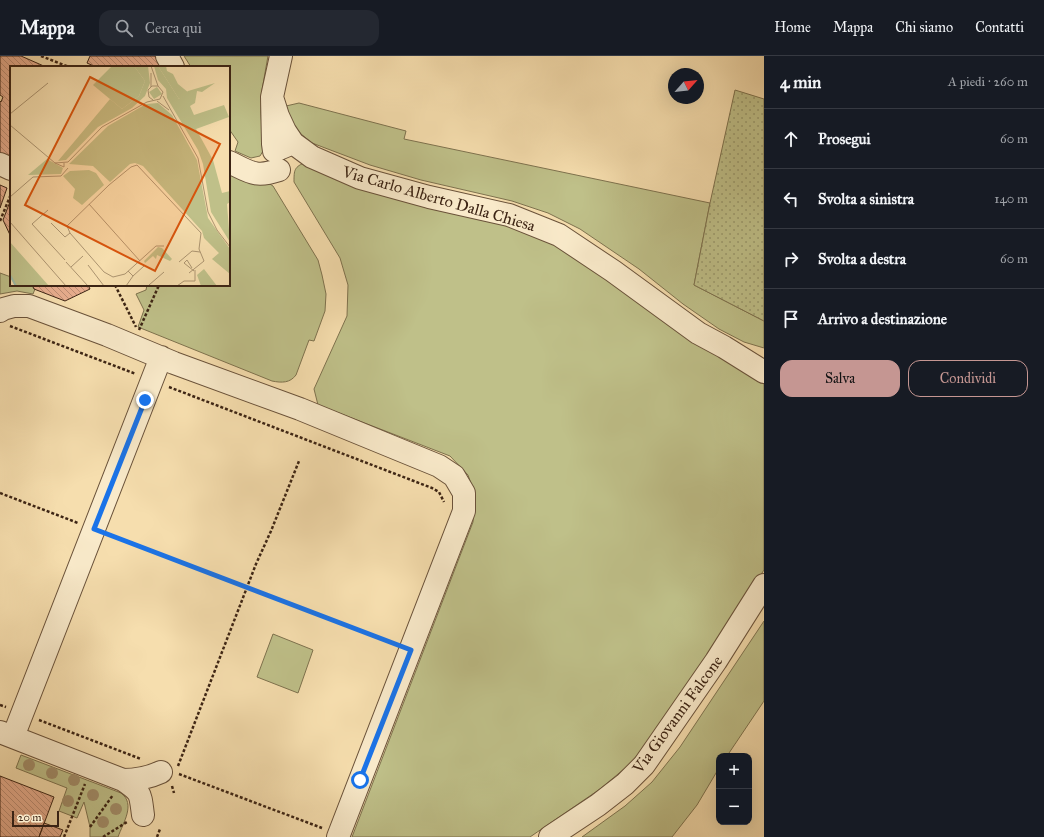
<!DOCTYPE html>
<html lang="it">
<head>
<meta charset="utf-8">
<style>
	:root { --surface:#171b24; --page:#242831; --text:#f1f3f6; --muted:#9ea1a6; --line:#363941; --accent:#c59692 }
	body { margin:0; font-family:"IM FELL Great Primer",serif; background:var(--page); color:var(--text) }
	.controls { position:absolute; right:12px; bottom:12px; display:grid; overflow:hidden; border-radius:8px; box-shadow:0 4px 16px #0002 }
	.controls button { width:36px; height:36px; display:grid; place-items:center; padding:0; border:0; border-bottom:1px solid var(--line); background:var(--surface); color:var(--text); font:20px sans-serif }
	.compass { position:absolute; left:668px; top:12px; width:36px; height:36px; border-radius:50%; background:var(--surface); box-shadow:0 4px 16px #0002; rotate:63deg }
	.scale { position:absolute; left:12px; bottom:10px; width:47px; box-sizing:border-box; padding-left:4px; border:2px solid #3c2414; border-top:0; font-size:11px; line-height:14px; white-space:nowrap; color:#3c2414; -webkit-text-stroke:3px #f9eaca; paint-order:stroke }
	.stop { position:absolute; width:12px; height:12px; margin:-9px; border:3px solid #1a73e8; border-radius:50%; background:#fff }
	.stop.end { background:#1a73e8; border-color:#fff; box-shadow:0 1px 4px #0008 }
	.list { margin:0; padding:0; list-style:none }
	h2 { display:flex; justify-content:space-between; align-items:center; height:52px; margin:0; padding:0 16px; font-size:17px }
	h2 small { font-size:13px; font-weight:400; color:var(--muted) }
	.list li { display:grid; grid-template-columns:26px 1fr auto; gap:12px; align-items:center; box-sizing:border-box; height:60px; padding:0 16px; border-top:1px solid var(--line) }
	.list b { display:block; font-size:15px; white-space:nowrap }
	.list em { font-size:13px; font-style:normal; color:var(--muted) }
	.actions { display:flex; gap:8px; padding:12px 16px }
	.actions a { flex:1; padding:9px 0; border:1px solid var(--accent); border-radius:12px; text-align:center; font-size:14px; color:var(--accent) }
	.actions .main { background:var(--accent); color:#111 }
	.icon { flex:none; width:22px; height:22px; fill:none; stroke:currentColor; stroke-width:2; stroke-linecap:round; stroke-linejoin:round }
	.map { position:relative; flex:none; width:764px; height:781px; overflow:hidden }
	header { display:flex; align-items:center; gap:24px; box-sizing:border-box; height:56px; padding:0 20px; background:var(--surface); border-bottom:1px solid var(--line) }
	header strong { font-size:19px }
	nav { display:flex; gap:22px; margin-inline-start:auto; font-size:14px }
	.search { width:280px; height:36px; background:var(--page); display:flex; align-items:center; gap:10px; box-sizing:border-box; padding:0 14px; border-radius:12px; color:var(--muted); font-size:15px }
	main { display:flex }
	aside { flex:1; background:var(--surface) }
	.map>svg:first-child { display:block }
</style>
</head>
<body>
<header>
<strong>Mappa</strong>
<div class="search"><svg class="icon" aria-label="search" viewBox="0 0 24 24"><circle cx="10" cy="10" r="6"/><path d="M15 15l6 6"/></svg>Cerca qui</div>
<nav><a>Home</a><a>Mappa</a><a>Chi siamo</a><a>Contatti</a></nav>
</header>
<main>
<div class="map">
<svg width="764" height="781" viewBox="0 0 764 781">
	<defs>
		<pattern id="garden-dots" width="8" height="8" patternUnits="userSpaceOnUse"><rect width="8" height="8" fill="#bfc089"/><path d="M2 2h.1M6 6h.1" fill="none" stroke="#9c9c6f" stroke-width="1.8" stroke-linecap="round"/></pattern>
		<pattern id="building-back-hatch" width="6" height="6" patternUnits="userSpaceOnUse"><rect width="6" height="6" fill="#e7ad8e"/><path d="M-1 5l2 2M0 0l6 6M5-1l2 2" fill="none" stroke="#bc8d73"/></pattern>
	</defs>
	<rect width="100%" height="100%" fill="#f6deae"/>
	<filter id="stains"><feTurbulence type="fractalNoise" baseFrequency=".005" numOctaves="4"/><feColorMatrix values="0 0 0 0 .2 0 0 0 0 .09 0 0 0 0 .02 0 0 0 .5 -.17"/></filter>
	<radialGradient id="worn" r=".72"><stop offset=".6" stop-color="#630" stop-opacity="0"/><stop offset="1" stop-color="#630" stop-opacity=".3"/></radialGradient>
	<path fill="#bfc089" stroke="#7e724e" d="M184,0h84l-6,34 -1,22 2,39 -3,5 -9,2 -16,-7 3,-9 -9,-13v-62h-38z
		M299,47l107,28 -2,8 306,64 -16,82 70,36v27l-20,-6 -25,-13 -36,-25 -44,-35 -59,-40 -32,-16 -36,-12 -91,-21 -51,-15 -58,-22 -11,-9 -9,-11 -6,-17z
		M306,106l218,67 54,28 105,76 81,51v186l-107,161 -27,33 -30,25 -70,48h-178l121,-315 2,-27 -7,-20 -18,-19 -132,-51 -4,-16 33,-73 1,-31 -8,-27 -46,-76c0,-12 0,-15 12,-20z
		M229,112l36,13 8,5 45,74 4,15 4,19 -1,17 -11,30 -5,-1 -13,35c-6,8 -14,8 -24,6l-134,-54 6,-17 -8,-16 10,-4 1,-5h82z
		M0,217l11,4v8l22,1 2,3 -2,5 -16,-3 -17,3z
		M764,565v80l-37,55h-8v12l-22,37 -25,32h-90l43,-31 27,-24 28,-35z
		M273,578l40,16 -15,43 -41,-16z
		M21,699l100,38c15,11 2,30 -3,44h-28v-10l-6,-25 -7,16 -18,-7 8,-23 -51,-20z"/>
	<path fill="url(#garden-dots)" stroke="#7e724e" d="M735,34l29,9v222l-70,-36 16,-82z"/>
	<path fill="url(#building-back-hatch)" stroke="#3c2414" d="M0,0h21l25,11h-35v95l-11,-5v-56l1,1 2,-5 -3,-2z
		M90,0h65l6,11h-65l-9,-4z
		M0,129l7,3 -7,20z
		M11,143v38l-8,-17z
		M32,229h56l2,4 -25,12 -31,-12z
		M0,720l54,21 -15,40h-39z
		M44,767l19,7 -3,7h-21z"/>
	<g fill="none" stroke-linecap="round" stroke-linejoin="round">
		<g stroke="#6a523a" stroke-width="24">
			<path id="minor" d="M167,0l6,11
				M281,0l-9,41 1,47 1,7 19,-8
				M272,41l6,19 7,15 8,12 19,14 48,21 69,19 80,18 50,20 54,36 85,62 26,14 40,25
				M229,106c21,10 26,16 50,8
				M0,108l11,5
				M0,255l3,-2 11,-3h15l78,29 67,28 126,46 139,57 15,10 10,17v18l-126,326
				M0,676l123,48c19,13 17,13 20,35
				M13,681l148,-380
				M123,724c14,0 25,-2 38,-8
				M550,781l48,-32 27,-21 19,-19 72,-104 48,-76"/>
		</g>
		<path stroke="#3c2414" stroke-width="2.5" stroke-dasharray="3 2" stroke-linecap="butt" d="M41,0l28,11
			M0,165l11,-27
			M115,229l21,42
			M10,270l126,48
			M139,274l20,-45
			M169,331l263,101 7,4 5,10
			M0,437l78,30
			M111,479l283,109
			M0,649l6,2
			M39,664l102,39
			M178,710l78,-202 15,-33 28,-70
			M179,718l143,54
			M172,730l2,7
			M90,771l23,-32
			M64,781l21,-53
			M103,781l24,-15
			M157,781l3,-8"/>
		<use href="#minor" stroke="#f9eaca" stroke-width="22"/>
	</g>
	<g fill="#a28d69">
		<circle cx="29" cy="709" r="6"/>
		<circle cx="52" cy="717" r="6"/>
		<circle cx="74" cy="724" r="6"/>
		<circle cx="93" cy="739" r="6"/>
		<circle cx="68" cy="745" r="6"/>
		<circle cx="116" cy="753" r="6"/>
		<circle cx="103" cy="766" r="6"/>
	</g>
	<g fill="none" stroke-linecap="round" stroke-linejoin="round">
		<path stroke="#1a73e8" stroke-width="5" d="M145,344l-51,129 317,121 -51,130"/>
	</g>
	<g text-anchor="middle" stroke-width="3" stroke-linejoin="round" paint-order="stroke">
		<g font-size="16" fill="#3c2414" stroke="#f9eaca">
			<text transform="translate(439 142) rotate(16)" y="6">Via Carlo Alberto Dalla Chiesa</text>
			<text transform="translate(677 658) rotate(-54)" y="6">Via Giovanni Falcone</text>
		</g>
	</g>
	<g transform="translate(10 10)">
		<rect width="220" height="220" fill="#f6deae"/>
		<path d="M124,0h14l2,17 -5,13 -13,12 -34,19 -32,33 -8,1 52,-62 12,10 17,-13 6,-15zM144,0h4l21,33 9,-8 27,-8 -13,9 -5,-1 -2,12 -5,3 4,9 30,-10 5,12 -33,12 17,31 9,33 8,-2v11l-3,2 3,38 -19,-30 -8,-48 -5,-14 -31,-52 -1,-9 -8,-9zM147,21l5,7 -8,5 -5,-7zM148,37l14,12 25,45 11,58 22,31v25l-18,-15 7,-6 -15,-15 -2,-7 -59,-65 -8,-3 -5,1 -20,18 -17,-16 -24,-2 39,-38 38,-22zM37,93l16,9 -2,6 -33,1zM79,104l7,3 8,12 -22,20 -9,-7 2,-9 -12,-13 7,-5zM0,176l39,44h-34l-5,-9zM148,181l4,1 10,11 -2,2 -13,-6 -1,4 -3,-3 -8,7 -1,-2zM194,203l13,17h-16l-4,-11z" fill="#bfc089"/>
		<path d="M148,0h8l1,5 6,3 5,10 11,9 -10,6z" fill="#bfc089"/>
		<path d="M102,0h22l11,15 -6,15 -17,13 -29,-24z" fill="#bfc089"/>
		<path fill="none" stroke="#9dbca9" stroke-width="2" d="M0,209l6,11"/>
		<path fill="none" stroke="#ac9470" stroke-width="1" d="M141,0l7,20M141,21v-14M153,30l35,62 10,54 9,18 13,17M147,35l12,9M0,48l38,-31M0,59l45,38 9,4v-4M45,97l13,-1 34,-35 45,-25 13,-3 3,-7 -5,-6h-6l-4,4 1,7 4,3M0,131l23,-20 28,-1 7,-8M79,138l51,57M38,144l-16,14 33,36M0,156l56,64M41,157l14,14 5,-4M154,180h-8l-31,28 -12,3 -9,-5 -34,-39 -3,-7 42,-41 22,-18 6,-2 64,68 -2,16 5,12 -15,12M56,196l22,24M169,196l13,-11 8,1M78,199l16,21M61,201l12,-11M182,202l-5,-8 -3,3 10,8M118,205l5,5 11,-10M139,219l15,-13M116,220l7,-10M167,220l7,-5h11v-11"/>
		<path fill="#d7540d" fill-opacity="0.15" stroke="#d7540d" stroke-width="2" d="M80,11l130,67 -65,127 -130,-66z"/>
		<rect width="220" height="220" fill="none" stroke="#3c2414" stroke-width="2"/>
	</g>
	<rect width="100%" height="100%" filter="url(#stains)"/>
	<rect width="100%" height="100%" fill="url(#worn)"/>
</svg>
<div class="controls">
<button>+</button>
<button>−</button>
</div>
<svg class="compass" viewBox="-18 -18 36 36"><path d="M0-13l5 13h-10z" fill="#e53935"/><path d="M0 13l5-13h-10z" fill="#9ea1a6"/></svg>
<div class="scale">20 m</div>
<div class="stop" style="left:360px;top:724px"></div>
<div class="stop end" style="left:145px;top:344px"></div>
</div>
<aside>
<h2>4 min<small>A piedi · 260 m</small></h2>
<ul class="list">
<li><svg class="icon" aria-label="ahead" viewBox="0 0 24 24"><path d="M12 20V5M6 11l6-6 6 6"/></svg><div><b>Prosegui</b></div><em>60 m</em></li>
<li><svg class="icon" aria-label="left" viewBox="0 0 24 24"><path d="M17 20v-9H6M10 6l-5 5 5 5"/></svg><div><b>Svolta a sinistra</b></div><em>140 m</em></li>
<li><svg class="icon" aria-label="right" viewBox="0 0 24 24"><path d="M7 20v-9h11M14 6l5 5-5 5"/></svg><div><b>Svolta a destra</b></div><em>60 m</em></li>
<li><svg class="icon" aria-label="arrive" viewBox="0 0 24 24"><path d="M6 21V4h12l-3 4 3 4H6"/></svg><div><b>Arrivo a destinazione</b></div></li>
</ul>
<div class="actions"><a class="main">Salva</a><a>Condividi</a></div>
</aside>
</main>
</body>
</html>
